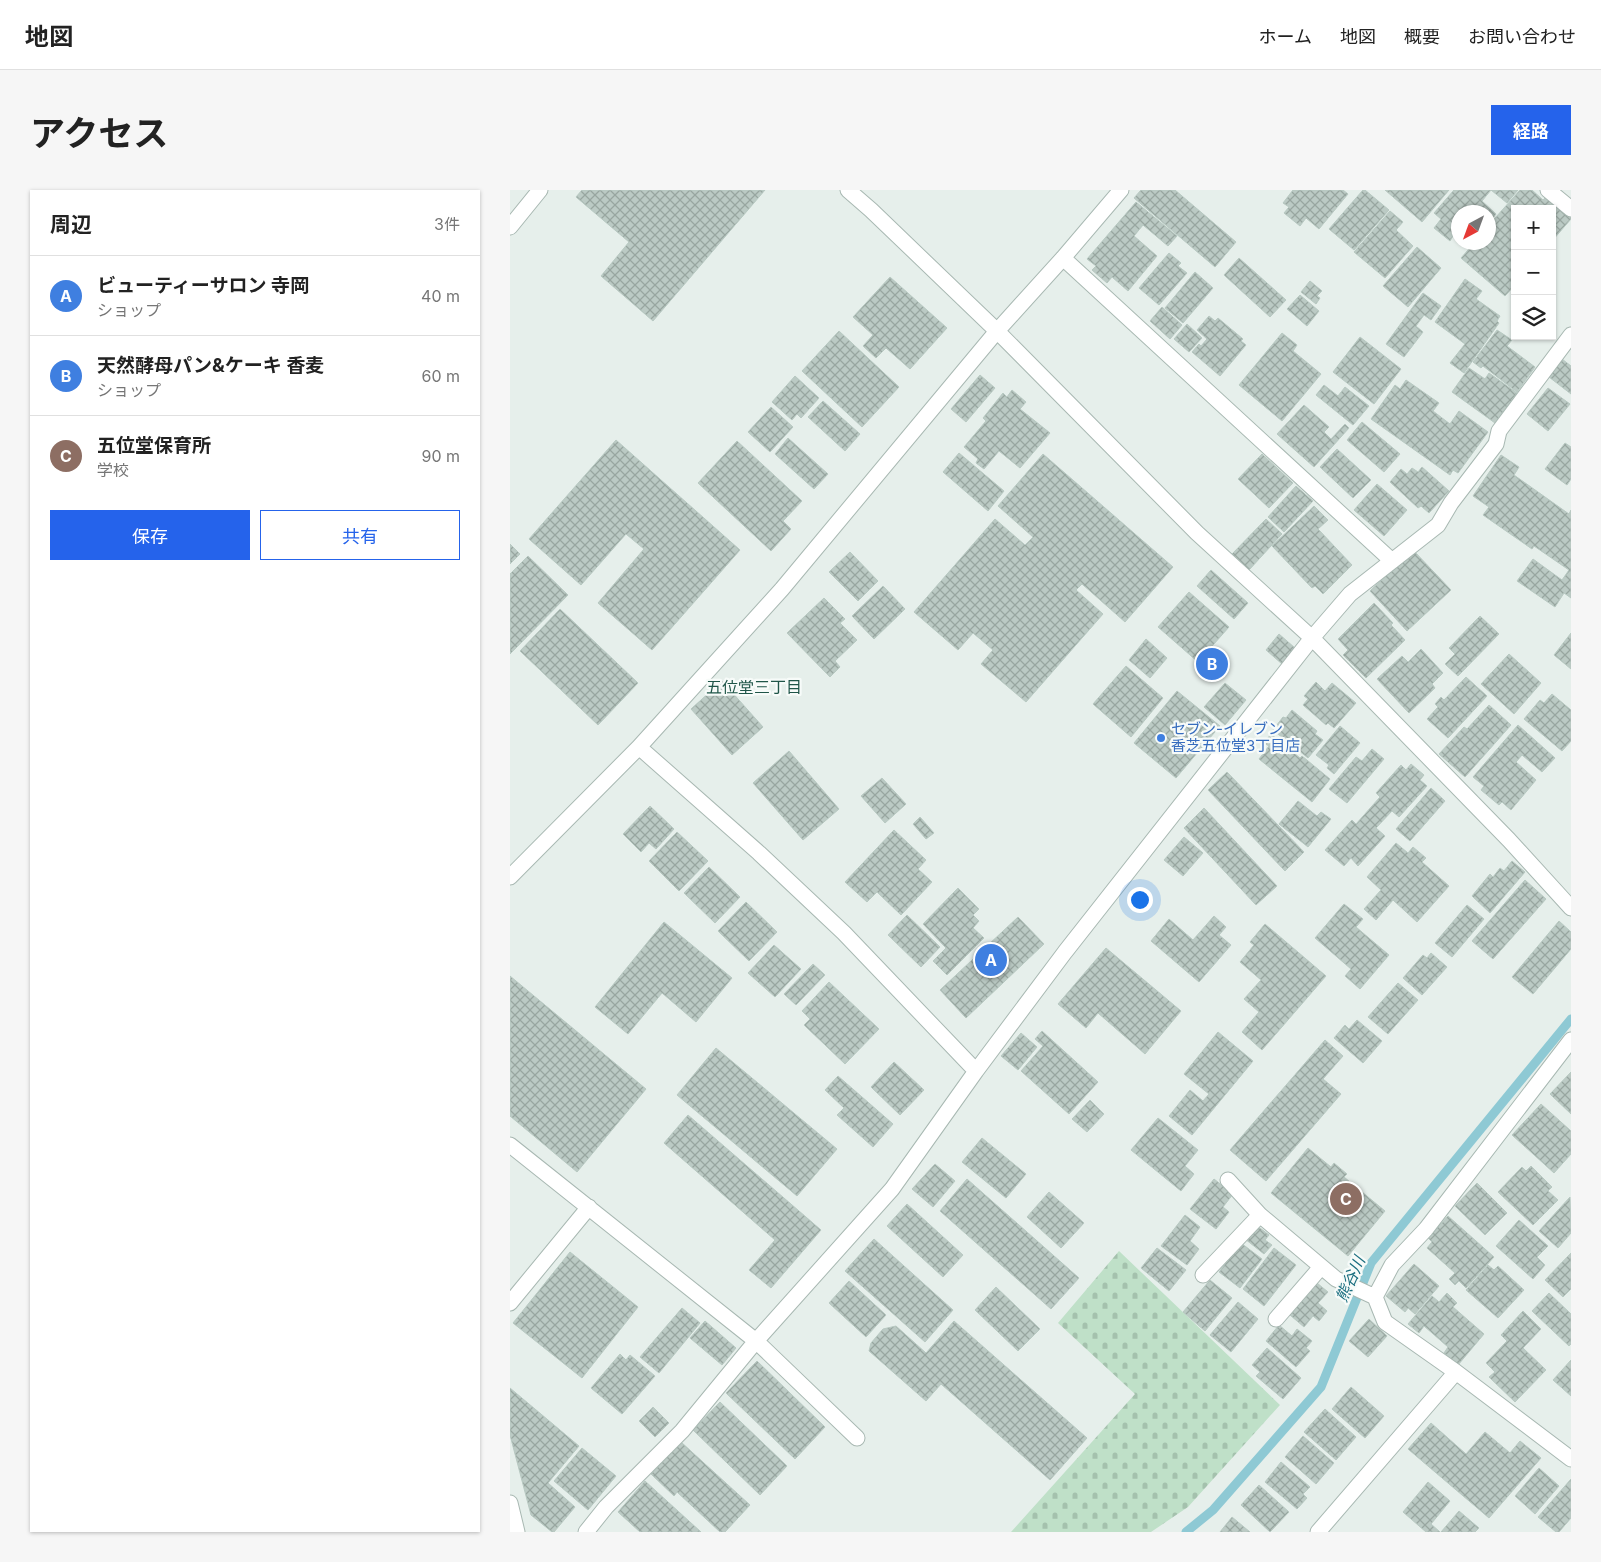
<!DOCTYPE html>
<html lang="ja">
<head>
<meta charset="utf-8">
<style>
	:root { --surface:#fff; --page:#f6f6f6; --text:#222; --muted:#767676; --line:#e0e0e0; --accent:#2563eb }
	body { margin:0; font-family:Inter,"Noto Sans JP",sans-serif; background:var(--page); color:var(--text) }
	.controls { position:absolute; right:15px; top:15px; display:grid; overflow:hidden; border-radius:0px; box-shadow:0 1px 4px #0004 }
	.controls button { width:45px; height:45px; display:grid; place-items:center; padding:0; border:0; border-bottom:1px solid var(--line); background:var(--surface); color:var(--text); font:25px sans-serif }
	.compass { position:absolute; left:941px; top:15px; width:45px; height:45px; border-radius:50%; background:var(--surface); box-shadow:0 1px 4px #0004; rotate:221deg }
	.you { position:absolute; left:629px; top:709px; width:18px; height:18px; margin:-12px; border:4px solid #fff; border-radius:50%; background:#1a73e8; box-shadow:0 0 0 8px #1a73e833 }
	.badge { display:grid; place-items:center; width:32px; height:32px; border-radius:50%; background:var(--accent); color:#fff; font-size:16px; font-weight:700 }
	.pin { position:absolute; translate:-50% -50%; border:2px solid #fff; box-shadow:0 1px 5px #0006 }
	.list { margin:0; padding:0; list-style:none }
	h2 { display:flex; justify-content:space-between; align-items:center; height:65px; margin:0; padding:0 20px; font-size:21px }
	h2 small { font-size:16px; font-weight:400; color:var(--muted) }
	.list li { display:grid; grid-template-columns:32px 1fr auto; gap:15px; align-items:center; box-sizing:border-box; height:80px; padding:0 20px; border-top:1px solid var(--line) }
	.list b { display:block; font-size:19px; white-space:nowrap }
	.list p { margin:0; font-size:16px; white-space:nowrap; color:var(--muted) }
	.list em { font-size:16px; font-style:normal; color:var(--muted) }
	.actions { display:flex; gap:10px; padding:15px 20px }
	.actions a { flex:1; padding:11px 0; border:1px solid var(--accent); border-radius:0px; text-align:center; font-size:18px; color:var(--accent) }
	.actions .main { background:var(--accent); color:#fff }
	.icon { flex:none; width:28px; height:28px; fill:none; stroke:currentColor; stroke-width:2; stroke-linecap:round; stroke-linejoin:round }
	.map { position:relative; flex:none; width:1061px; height:1342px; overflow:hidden; border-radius:0px }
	header { display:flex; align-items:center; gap:30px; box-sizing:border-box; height:70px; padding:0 25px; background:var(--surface); border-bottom:1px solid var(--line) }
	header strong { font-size:24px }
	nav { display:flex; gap:28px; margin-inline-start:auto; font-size:18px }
	.intro { display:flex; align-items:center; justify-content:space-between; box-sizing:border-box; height:120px; padding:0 30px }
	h1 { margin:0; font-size:35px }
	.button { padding:12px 22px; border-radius:0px; background:var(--accent); color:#fff; font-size:18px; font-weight:700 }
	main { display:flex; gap:30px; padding:0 30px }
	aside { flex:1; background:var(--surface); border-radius:0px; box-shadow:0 1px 4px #0004 }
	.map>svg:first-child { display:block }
</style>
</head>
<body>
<header>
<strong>地図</strong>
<nav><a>ホーム</a><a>地図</a><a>概要</a><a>お問い合わせ</a></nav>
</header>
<div class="intro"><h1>アクセス</h1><a class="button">経路</a></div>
<main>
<aside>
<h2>周辺<small>3件</small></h2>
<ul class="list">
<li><span class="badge" style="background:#3f7fe0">A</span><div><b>ビューティーサロン 寺岡</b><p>ショップ</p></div><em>40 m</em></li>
<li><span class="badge" style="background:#3f7fe0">B</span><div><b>天然酵母パン&amp;ケーキ 香麦</b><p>ショップ</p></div><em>60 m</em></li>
<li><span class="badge" style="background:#8d6e63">C</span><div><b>五位堂保育所</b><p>学校</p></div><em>90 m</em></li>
</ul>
<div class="actions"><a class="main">保存</a><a>共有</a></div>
</aside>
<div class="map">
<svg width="1061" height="1342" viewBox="0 0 1061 1342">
	<defs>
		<pattern id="cemetery-stones" width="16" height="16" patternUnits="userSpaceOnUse" patternTransform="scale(1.25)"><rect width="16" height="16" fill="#bfe0c8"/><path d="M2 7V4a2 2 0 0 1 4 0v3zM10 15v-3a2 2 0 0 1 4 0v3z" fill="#a4c1ad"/></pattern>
		<pattern id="building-cross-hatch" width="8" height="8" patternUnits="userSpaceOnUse" patternTransform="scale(1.25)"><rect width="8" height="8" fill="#bbcac4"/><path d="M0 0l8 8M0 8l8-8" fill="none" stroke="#98a6a0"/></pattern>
	</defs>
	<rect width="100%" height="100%" fill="#e6efeb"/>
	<path fill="url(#cemetery-stones)" d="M609,1061l161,154 -92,102 -37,25h-140l124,-138 -77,-71z"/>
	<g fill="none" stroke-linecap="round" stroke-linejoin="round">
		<path stroke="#8ec9d4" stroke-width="9" d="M676,1342l27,-22 108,-123 50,-124 200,-244"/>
	</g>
	<path fill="url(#building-cross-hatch)" stroke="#b8c9c2" d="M72,0h183l-112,131 -52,-45 28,-34 -53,-45z
		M631,0h34l61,52 -21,25 -81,-69z
		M783,0h50l5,4 -29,35 -13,-11 -6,8 -16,-13 5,-6 -6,-4z
		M853,0h2l24,20 -35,40 -25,-21z
		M875,0h64l-27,32z
		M944,0h37l-9,11 14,13 -8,10v-12h-30v28l-5,-4 -3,5 -16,-13 7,-9 -7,-6z
		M981,0h27l-11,13z
		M1010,0h12l11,10 5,-5 23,20v4l-19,22v-32h-37v76l-10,11 -44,-38 14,-16h13v-16z
		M626,12l41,34 -9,10 -25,-21 -9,11 23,20 -29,35 -16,-14 -5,6 -15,-13 4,-4 -9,-7z
		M880,21l13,11 -7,8 17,16 -28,32 -31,-26z
		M907,57l24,21 -33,39 -25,-21z
		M659,63l12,10 -3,3 9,7 -28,32 -20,-17z
		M729,68l47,42 -16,17 -46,-42z
		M685,82l18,16 -30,35 -18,-15z
		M380,87l57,51 -37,41 -24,-21 -10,10 -13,-12 10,-11 -20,-18z
		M955,89l17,12 -6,8 24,17 -3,5 2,2 -35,50 -14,-10 15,-19 -30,-22z
		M800,91l12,10 -5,5 3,2 -4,6 -15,-12z
		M913,103l18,13 -10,14 -7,-5 -8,11 7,6 -19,25 -18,-13z
		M790,105l19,16 -12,15 -20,-17z
		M652,117l20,18 -12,14 -20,-18z
		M699,126l6,5 3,-3 25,21 -2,2 5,4 -26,31 -28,-24 7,-8 2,2 6,-7 -10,-9z
		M677,134l15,14 -13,14 -15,-13z
		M987,140l15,10 -5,6 28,21 -18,25 -34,-26 -2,2 -8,-6z
		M329,141l60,56 -37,40 -60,-56z
		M772,143l15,12 -4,6 28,23 -39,47 -43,-36z
		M850,147l41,32 -27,35 -41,-32z
		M1052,169l9,7v28l-22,-17z
		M959,178l16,11 4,-6 28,20 -22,30 -43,-31z
		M470,185l15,13 -29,34 -15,-13z
		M285,186l24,22 -18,20 -4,-4 -5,6 -20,-18z
		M896,190l33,23 -6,8 17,13 9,-13 29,21 -30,41 -5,-3 -3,5 -79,-56 24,-34 5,4z
		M814,195l14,11 7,-9 24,19 -16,19 -37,-30z
		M1038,198l22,16 -22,27 -21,-17z
		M502,200l14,12 -6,7 30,24 -30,35 -21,-17 -15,18 -8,-6 2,-4 -14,-12 22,-26 -3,-3 20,-25 4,4z
		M313,211l37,33 -15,17 -37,-34z
		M794,215l25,22 -5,5 7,7 14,-15 4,4 -35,39 -37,-33z
		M261,217l22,20 -23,25 -22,-20z
		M852,232l38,32 -16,18 -37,-32z
		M278,248l40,36 -14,15 -39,-35z
		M106,250l124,110 -88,100 -54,-47 46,-54 -18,-15 -45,51 -52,-46z
		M227,251l65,60 -19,20 8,8 -20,22 -73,-68z
		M1055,253l6,4v32l-4,6 -22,-16z
		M827,259l34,31 -18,18 -33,-31z
		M449,263l45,38 -16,20 -45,-39z
		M533,264l130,113 -48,55 -43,-38 -6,6 27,24 -77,88 -45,-38 12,-14 -20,-17 -15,17 -44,-38 81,-93 30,26 8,-8 -35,-31z
		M752,264l31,29 -24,25 -31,-29z
		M991,265l18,12 -5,8 55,39 2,-4v88l-7,-5 -9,14 -38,-26 16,-22 29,21 7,-10 -35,-24 -2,3 -49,-34 6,-8 -16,-11z
		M912,277l27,24 -20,22 -8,-7 -3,2 -28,-26 11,-13 6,5 5,-6 6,4z
		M867,294l30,26 -23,26 -30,-26z
		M786,296l17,15 -29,31 -16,-15z
		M804,316l14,14 -10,9 34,36 -29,29 -8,-8 -3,2 -40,-42z
		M756,329l16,15 -33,36 -17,-16z
		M0,354l10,10 -10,10z
		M903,360l38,40 -44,41 -37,-40z
		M340,362l28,29 -20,20 -29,-29z
		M18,366l40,39 -58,59v-80z
		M701,380l37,33 -14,16 -37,-33z
		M373,396l22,23 -31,30 -22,-23z
		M679,402l40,35 -31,35 -40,-35z
		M314,408l21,21 -5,4 17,17 -22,21 5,6 -10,10 -43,-44z
		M864,413l19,20 -2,2 14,15 -39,38 -23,-23 5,-5 -10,-11z
		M50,419l78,74 -40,42 -78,-74z
		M970,426l19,18 -41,42 -13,-12 10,-10 -6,-6z
		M1061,443v36l-17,-14z
		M769,444l16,14 -13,16 -16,-14z
		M636,449l21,19 -17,20 -21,-18z
		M911,459l22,24 -11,11 3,4 -26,25 -32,-34 25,-23 6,6z
		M999,464l32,29 -27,31 -33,-30z
		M616,476l37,32 -32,39 -38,-33z
		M956,487l21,19 -39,42 -21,-19 11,-12 -3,-3 6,-7 3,3z
		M212,491l41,46 -31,28 -41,-46z
		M806,492l9,9 7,-8 24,20 -22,25 -6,-5 -2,2 -23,-20 5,-6 -4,-3z
		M715,493l21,17 -21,25 -21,-18z
		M667,501l43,35 -44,52 -42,-35z
		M1042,504l19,16v31l-9,10 -38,-32 16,-19 4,3z
		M979,515l22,20 -46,52 -26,-23 25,-27 3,2z
		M782,520l25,21 -2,3 8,6 -15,18 -35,-28 10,-13 3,1z
		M1008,535l37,33 -13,14 -20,-17 -6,7 20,18 -25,30 -9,-8 -3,3 -18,-15 3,-4 -11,-9z
		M830,536l20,17 -26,31 -7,-6 2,-3 -13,-10z
		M761,544l29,24 2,-2 28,23 -18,23 -53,-43 10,-13 -5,-3z
		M862,559l12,10 -37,44 -18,-14 27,-32 6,4z
		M279,561l50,58 -36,31 -50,-57z
		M901,574l13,11 -4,5 7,6 -28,31 -7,-6 -16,17 9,8 -27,30 -7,-8 -7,8 -19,-16 27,-30 4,4 24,-27 -4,-4 25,-28 5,5z
		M717,582l77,80 -19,19 -77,-81z
		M372,588l24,26 -21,19 -24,-27z
		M921,598l14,13 -35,40 -14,-12z
		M788,611l19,15 4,-4 10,7 -23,28 -29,-23z
		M140,616l24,23 -18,20 -7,-6 -8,9 -18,-18z
		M694,618l73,78 -21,19 -72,-77z
		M410,627l14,16 -8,6 -13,-15z
		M384,640l32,30 -8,9 14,13 -31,33 -24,-23 -10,10 -22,-20z
		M167,642l31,29 -29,30 -30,-30z
		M674,647l19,16 -20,23 -19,-16z
		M886,653l12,10 5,-6 13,11 -4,4 27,24 -32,36 -24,-22 -17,20 -12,-11 17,-19 -14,-13z
		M1002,671l13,11 -35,41 -18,-17 18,-22 3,3 7,-9 4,3z
		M199,677l31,30 -25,26 -31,-30z
		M1015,690l21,19 -53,60 -21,-18z
		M448,698l21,21 -6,6 6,6 -6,7 11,10 -37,37 -14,-14 13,-13 -23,-24z
		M236,712l31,30 -28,29 -31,-30z
		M834,714l19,15 -7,8 33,28 -29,34 -15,-13 6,-7 -36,-31z
		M957,715l17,14 -32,38 -17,-14z
		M397,725l33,32 -19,20 -33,-32z
		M704,726l12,11 -7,8 12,10 -32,37 -48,-41 18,-22 24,21z
		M508,727l26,27 -78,74 -26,-28z
		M1049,731l12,11v17l-38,45 -21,-17z
		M154,732l68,56 -36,44 -34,-29 -34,41 -33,-27z
		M755,734l61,52 -64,74 -20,-18 17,-20 -15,-13 17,-19 -21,-18 14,-17 -4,-3z
		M264,755l27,24 -26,28 -27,-24z
		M596,758l75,63 -36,43 -47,-41 -12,15 -28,-24z
		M921,763l16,14 -25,28 -19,-17 20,-23 4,3z
		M303,774l12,11 -29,30 -12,-11z
		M0,786l136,113 -69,83 -67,-56z
		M319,792l50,47 -34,35 -41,-39 6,-6 -8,-8z
		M888,793l20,17 -30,34 -20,-17z
		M847,830l25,21 -19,22 -29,-25 11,-13 4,4z
		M532,841l56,51 -29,32 -48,-43 22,-25 -8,-7z
		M708,842l35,29 -61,74 -23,-19 21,-26 13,11 6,-7 -25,-20z
		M511,843l16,14 -19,23 -17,-14z
		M815,850l18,16 -20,23 18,15 -75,87 -36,-31z
		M206,858l121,101 -40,47 -120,-101z
		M384,872l30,28 -24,25 -29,-28z
		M1061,882v42l-21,-20z
		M328,886l55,48 -20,23 -36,-32 7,-7 -19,-18z
		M580,910l14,14 -17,18 -15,-13z
		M1031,914l30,27v23l-17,19 -42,-38z
		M178,925l133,115 -50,58 -22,-18 26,-30 -111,-97z
		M648,928l40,32 -13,16 9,8 -13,17 -50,-41z
		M472,948l44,36 -20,24 -44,-36z
		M798,958l23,19 3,-4 13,11 -3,3 41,34 -37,45 -77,-63z
		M425,974l20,17 -22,26 -21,-18z
		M1021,976l21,21 -4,4 10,9 -25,25 -35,-33 24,-25 4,4z
		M457,989l112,99 -28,31 -111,-98z
		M704,989l19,15 -10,13 6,5 -13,17 -26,-20z
		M967,993l30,30 -22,22 -30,-29z
		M539,1002l35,31 -23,25 -34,-31z
		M1060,1007l1,36 -13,15 -19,-17z
		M397,1014l56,51 -20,22 -56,-51z
		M675,1025l15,12 -10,14 9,8 -12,16 -26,-19z
		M938,1026l46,41 -28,31 -7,-7 -4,4 -6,-6 6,-6 -28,-25 5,-6 -4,-4z
		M1009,1030l29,26 -11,11 8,8 -12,14 -37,-33z
		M744,1038h6l9,7 -4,5 7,5 -8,9 -19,-15z
		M364,1049l79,71 -28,32 -80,-71z
		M731,1053l21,16 -22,29 -21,-16z
		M647,1058l29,22 -17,21 -28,-23z
		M764,1058l22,17 -32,41 -21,-17z
		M60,1062l68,55 -56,71 -69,-55z
		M1061,1063v36l-8,8 -18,-17z
		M904,1074l25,22 -24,28 -7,-6 -3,4 -19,-16z
		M978,1075l6,5 4,-4 26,24 -26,28 -32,-28z
		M700,1090l22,18 -27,33 -22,-19z
		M339,1091l37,34 -20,22 -37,-34z
		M807,1093l11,9 -10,11 9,8 -8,10 -6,-5 -9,11 -14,-12z
		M486,1097l44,42 -22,22 -43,-41z
		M937,1103l10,10 -4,4 31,27 -26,31 -14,-12 4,-6 -24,-21 -5,7 -11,-9 24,-28 7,6z
		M1039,1103l22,21v30l-2,2 -37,-35z
		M728,1112l20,17 -27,33 -21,-17z
		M172,1118l18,15 -41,50 -19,-16z
		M1013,1121l18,18 -18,19 23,22 -31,32 -26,-25 6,-5 -9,-9 21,-22 -6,-6z
		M859,1129l18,17 -19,21 -19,-16z
		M195,1131l31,27 -14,17 -32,-27z
		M444,1131l133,117 -37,42 -109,-96 -15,17 -57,-50 2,-8 12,-14 13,-3 30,27z
		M769,1135l13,11 5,-7 15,12 -6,7 4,3 -14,16 -30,-26z
		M757,1158l34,30 -18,21 -27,-23 4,-4 -8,-7z
		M110,1164l6,6 4,-5 25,21 -33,38 -31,-26z
		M1061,1170v36l-18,-16z
		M247,1171l68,66 -30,32 -69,-66z
		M841,1197l33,29 -19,22 -33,-29z
		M0,1198l69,58 -31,37 27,24 -21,25h-2l-21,-17 -21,-80z
		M210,1212l67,64 -27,29 -67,-65z
		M143,1217l16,16 -14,14 -16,-16z
		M815,1219l31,28 -20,23 -32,-28z
		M921,1233l35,31 19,-22 25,21 10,-12 21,17 -52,60 -81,-69z
		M793,1246l31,27 -18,21 -31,-27z
		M171,1252l69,63 -25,27h-5l-43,-40 -3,4 -23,-22z
		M72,1258l34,28 -28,34 -34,-29z
		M771,1272l29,25 -7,7 4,4 -10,11 -32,-27z
		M1029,1278l20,18 -24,28 -20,-18z
		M1061,1289v39l-12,14h-3l-18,-15z
		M135,1291l56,51h-61l-22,-20z
		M918,1292l22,19 -19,23 9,8h-14l-23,-20z
		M749,1295l30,27 -19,20 -29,-27z
		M949,1321l20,17 -4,4h-34z
		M722,1327l18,15h-30z"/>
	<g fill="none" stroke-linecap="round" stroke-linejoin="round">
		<g stroke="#a8b8b2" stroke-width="17">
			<path id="minor" d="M338,0l23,20 126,121 200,202 115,105 197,202 62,68
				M1038,0l23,19
				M0,37l30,-37
				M553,68l328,302
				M129,557l120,106 85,80 132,138
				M0,687l129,-130 143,-158 215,-258 66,-73 58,-68
				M0,955l246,196 101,97
				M718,990l32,35 76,64 39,18 10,25 71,50 115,87
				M693,1085l57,-60
				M865,1107l17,-32 34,-36 145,-189
				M0,1113l79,-96
				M766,1129l45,-52
				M0,1313l7,29
				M76,1342l20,-25 76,-76 74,-90 136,-152 84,-118 89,-119 247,-314 38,-44 88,-69 13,-22 45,-59 3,-13 72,-96
				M808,1342l138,-160"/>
		</g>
		<use href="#minor" stroke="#fff" stroke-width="15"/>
	</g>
	<circle fill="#3f7fe0" stroke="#f7fbf9" stroke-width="2" cx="651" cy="548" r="5"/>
	<g text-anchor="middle" stroke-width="4.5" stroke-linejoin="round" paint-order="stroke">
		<g font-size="15" fill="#366cbe" stroke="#f7fbf9" text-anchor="start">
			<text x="661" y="544">セブン-イレブン<tspan x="661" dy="17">香芝五位堂3丁目店</tspan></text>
		</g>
		<g font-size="16" fill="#1f5548" stroke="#f7fbf9">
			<text x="244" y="503">五位堂三丁目</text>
		</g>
		<g font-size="16" font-style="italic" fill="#1c6f80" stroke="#f7fbf9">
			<text transform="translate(840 1089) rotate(-66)" y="6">熊谷川</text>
		</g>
	</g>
</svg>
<div class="controls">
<button>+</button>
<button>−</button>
<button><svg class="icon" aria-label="layers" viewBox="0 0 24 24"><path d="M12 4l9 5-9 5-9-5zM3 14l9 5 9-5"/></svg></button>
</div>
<svg class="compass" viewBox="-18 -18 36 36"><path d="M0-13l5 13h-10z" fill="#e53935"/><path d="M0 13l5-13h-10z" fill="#767676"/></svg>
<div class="you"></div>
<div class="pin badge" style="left:481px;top:770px;background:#3f7fe0">A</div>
<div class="pin badge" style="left:702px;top:474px;background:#3f7fe0">B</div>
<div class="pin badge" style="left:836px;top:1009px;background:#8d6e63">C</div>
</div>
</main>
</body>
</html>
